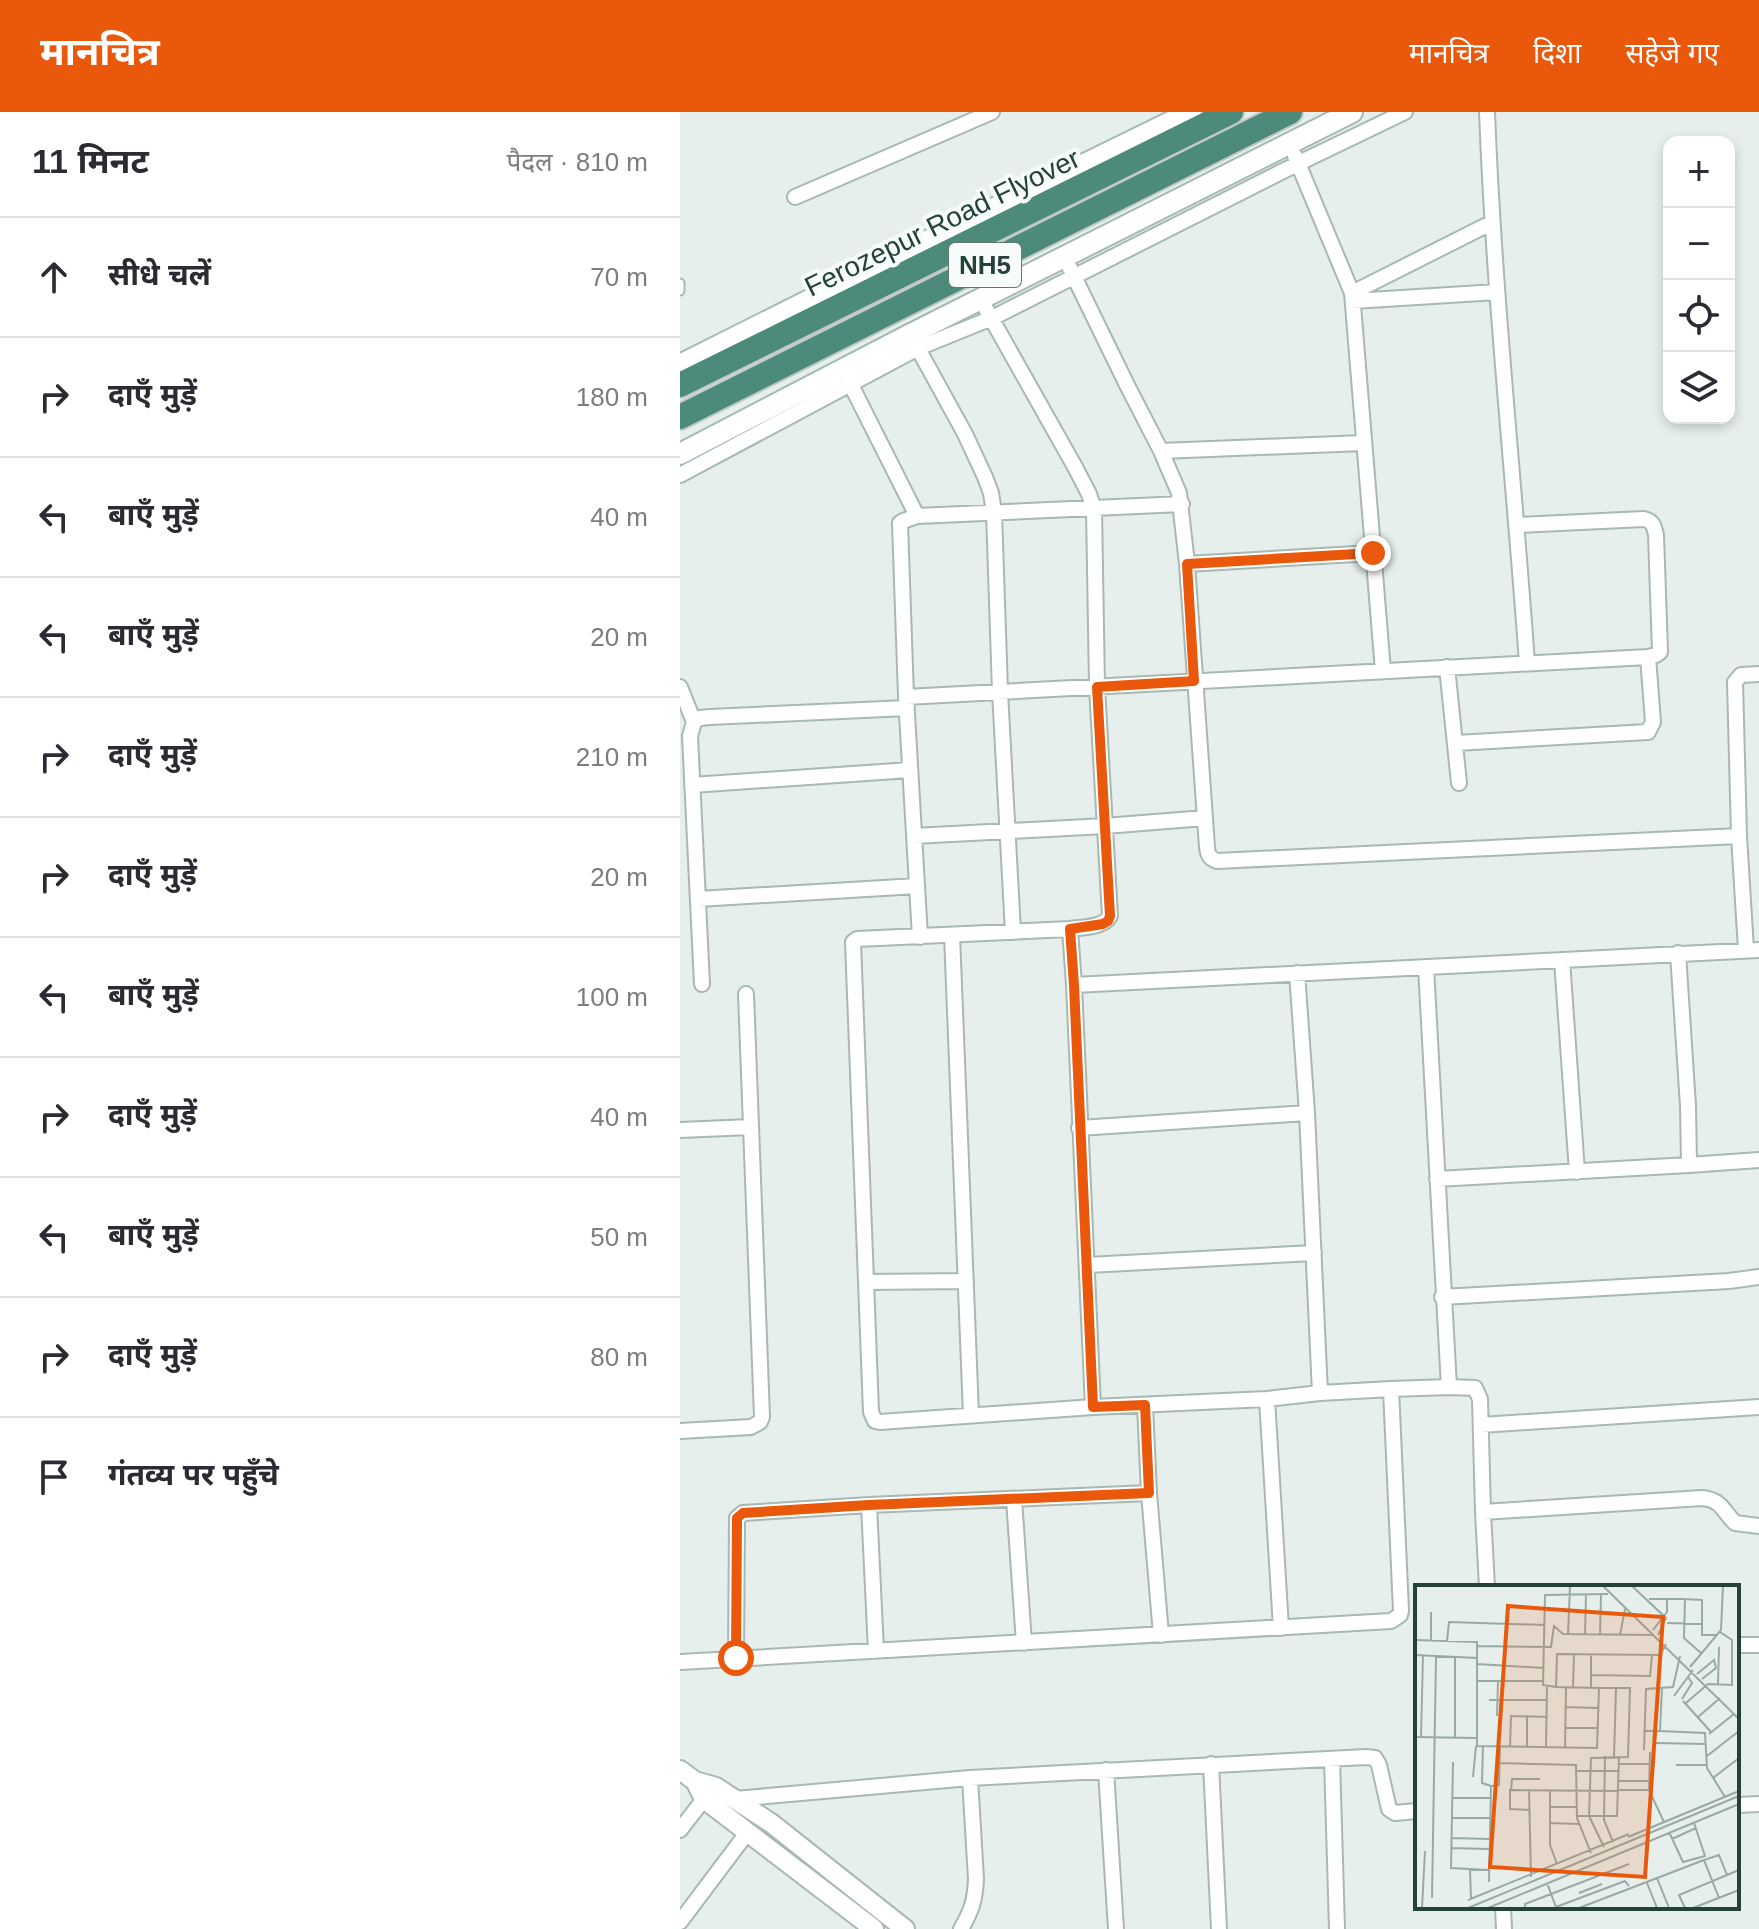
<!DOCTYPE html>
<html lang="hi">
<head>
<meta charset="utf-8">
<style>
	:root { --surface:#fff; --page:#f2f2f3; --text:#2b2b33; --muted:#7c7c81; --line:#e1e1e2; --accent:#ea580c }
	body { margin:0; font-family:Arial,"Noto Sans Devanagari",sans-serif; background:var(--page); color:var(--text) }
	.controls { position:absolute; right:24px; top:24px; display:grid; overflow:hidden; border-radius:16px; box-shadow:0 4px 12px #0003 }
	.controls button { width:72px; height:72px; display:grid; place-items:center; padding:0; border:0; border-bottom:2px solid var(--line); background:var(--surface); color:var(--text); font:40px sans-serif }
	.stop { position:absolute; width:24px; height:24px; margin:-18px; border:6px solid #ea580c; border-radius:50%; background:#fff }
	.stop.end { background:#ea580c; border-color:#fff; box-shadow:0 2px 8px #0008 }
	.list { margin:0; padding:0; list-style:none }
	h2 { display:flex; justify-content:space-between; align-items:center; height:104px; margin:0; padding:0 32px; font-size:34px }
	h2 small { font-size:26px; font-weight:400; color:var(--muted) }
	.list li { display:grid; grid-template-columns:52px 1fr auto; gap:24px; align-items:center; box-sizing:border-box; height:120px; padding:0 32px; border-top:2px solid var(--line) }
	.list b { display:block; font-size:30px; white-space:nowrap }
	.list em { font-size:26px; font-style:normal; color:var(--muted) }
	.icon { flex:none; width:44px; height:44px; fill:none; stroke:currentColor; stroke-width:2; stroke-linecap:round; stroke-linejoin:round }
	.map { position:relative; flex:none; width:1079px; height:1817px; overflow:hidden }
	header { display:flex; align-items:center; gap:48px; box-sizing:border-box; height:112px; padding:0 40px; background:var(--accent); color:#fff }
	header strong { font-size:38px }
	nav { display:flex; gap:44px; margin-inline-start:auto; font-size:28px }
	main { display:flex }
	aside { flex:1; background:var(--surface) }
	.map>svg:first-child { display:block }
</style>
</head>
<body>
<header>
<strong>मानचित्र</strong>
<nav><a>मानचित्र</a><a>दिशा</a><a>सहेजे गए</a></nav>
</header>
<main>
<aside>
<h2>11 मिनट<small>पैदल · 810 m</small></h2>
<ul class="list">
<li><svg class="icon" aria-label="ahead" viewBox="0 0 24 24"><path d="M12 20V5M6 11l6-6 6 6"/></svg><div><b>सीधे चलें</b></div><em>70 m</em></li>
<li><svg class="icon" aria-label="right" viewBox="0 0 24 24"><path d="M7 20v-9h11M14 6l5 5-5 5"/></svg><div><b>दाएँ मुड़ें</b></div><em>180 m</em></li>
<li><svg class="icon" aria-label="left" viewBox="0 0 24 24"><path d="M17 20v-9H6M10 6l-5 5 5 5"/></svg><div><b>बाएँ मुड़ें</b></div><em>40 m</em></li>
<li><svg class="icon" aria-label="left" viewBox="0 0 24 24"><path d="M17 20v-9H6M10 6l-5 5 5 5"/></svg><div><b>बाएँ मुड़ें</b></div><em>20 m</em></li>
<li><svg class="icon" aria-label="right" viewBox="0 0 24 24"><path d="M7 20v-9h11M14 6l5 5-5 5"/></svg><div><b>दाएँ मुड़ें</b></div><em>210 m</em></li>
<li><svg class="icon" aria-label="right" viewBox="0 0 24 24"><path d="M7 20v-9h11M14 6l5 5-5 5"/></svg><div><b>दाएँ मुड़ें</b></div><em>20 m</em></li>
<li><svg class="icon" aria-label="left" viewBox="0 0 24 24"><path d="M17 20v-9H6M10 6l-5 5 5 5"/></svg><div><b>बाएँ मुड़ें</b></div><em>100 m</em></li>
<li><svg class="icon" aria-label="right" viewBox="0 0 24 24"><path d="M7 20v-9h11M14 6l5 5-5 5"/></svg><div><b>दाएँ मुड़ें</b></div><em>40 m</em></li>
<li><svg class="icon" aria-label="left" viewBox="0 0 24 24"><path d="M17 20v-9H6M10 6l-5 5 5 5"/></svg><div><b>बाएँ मुड़ें</b></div><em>50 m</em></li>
<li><svg class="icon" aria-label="right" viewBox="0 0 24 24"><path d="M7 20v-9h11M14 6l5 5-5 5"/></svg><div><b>दाएँ मुड़ें</b></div><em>80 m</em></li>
<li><svg class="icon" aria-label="arrive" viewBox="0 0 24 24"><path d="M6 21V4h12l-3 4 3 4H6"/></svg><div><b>गंतव्य पर पहुँचे</b></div></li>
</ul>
</aside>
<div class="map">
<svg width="1079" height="1817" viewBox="0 0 1079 1817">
	<rect width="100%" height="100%" fill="#e6efeb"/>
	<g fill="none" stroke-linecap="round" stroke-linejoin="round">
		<g stroke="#a8b8b2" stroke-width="11">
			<path id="service" d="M0,171v8"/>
		</g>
		<g stroke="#a8b8b2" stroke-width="18">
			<path id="minor" d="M807,0c7,184 27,367 40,551
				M615,44l57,137 31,378
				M115,85l197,-85
				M385,146l62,127 34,66 18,42 8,71 20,283c1,8 2,11 10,14l522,-25
				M672,181l139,-70
				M301,188l94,167 14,27 5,15 3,178 13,229c-7,12 -27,11 -40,13l-213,10 -4,3 18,470 4,9 5,1 213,-15 -19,-422 685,-35
				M673,189l144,-9
				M235,231l50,91 20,43 6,16 3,19 6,180 13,240
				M167,265l70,139
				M481,339l202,-8
				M0,363l238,-127 74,-30 307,-155 106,-51
				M507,452l186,-11
				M767,555l12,116
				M0,575l14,35
				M226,585l742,-40 8,-2 4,-3 -4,-117c-2,-9 -3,-14 -12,-16l-127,6
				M776,631l192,-11 5,-10 -5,-65
				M12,673l218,-15
				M234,724l191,-10 100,-8
				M18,787l219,-13
				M390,817l4,56
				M272,823l19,480
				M240,825l-14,-240 -6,-174 3,-2 14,-5 265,-12
				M1066,838l-7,-114 -4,-154 6,-7 18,-1
				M882,848l15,212
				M746,855l23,420
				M617,861l10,140 13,280
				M22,872l-12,-248 4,-14 6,-4 10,-1 197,-9
				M399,1016l228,-15
				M0,1018l71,-3
				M1009,1053l70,-5
				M757,1067l252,-14 -1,-59 -10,-153
				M408,1153l226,-12
				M186,1170l100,-1
				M762,1185l287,-16 30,-4
				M711,1277l58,-2 26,1 5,11 3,113 4,75
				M587,1287l14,229
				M465,1293l4,88 12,142
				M801,1313l278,-18
				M0,1319l71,-4 9,-5 2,-5 -16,-423
				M334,1387l10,144
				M189,1393l7,146
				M803,1400l219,-14c20,2 20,12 33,25l24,3
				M1057,1533h22
				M56,1546l1,-140 6,-5 126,-8 280,-12
				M0,1550l711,-41 9,-6 1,-4 -10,-222 -71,4 -53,6 -174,8
				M652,1647l5,170
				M531,1652l8,165
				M426,1658l10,159
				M55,1687l235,-21 396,-21 9,1 4,7 10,44 6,4 22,-2
				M1057,1693l22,-1
				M0,1718l24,-31
				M823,1795l1,22
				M0,1810l67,-89
				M281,1817c11,-19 14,-29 15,-50l-6,-101"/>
		</g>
		<g stroke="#a8b8b2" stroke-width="22">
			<path id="tertiary" d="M0,1658l15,11 9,18 170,130
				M15,1669l21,6 55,36 134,106"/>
		</g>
		<g stroke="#a4bbb3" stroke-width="24">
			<path id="secondary" d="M0,253l225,-113 286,-140
				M0,342l229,-119 443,-223"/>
		</g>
		<g stroke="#c2cac8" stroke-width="28">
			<path id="trunk" d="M0,273l551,-273
				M0,305l610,-305"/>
		</g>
		<use href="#service" stroke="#fff" stroke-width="7"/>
		<use href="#minor" stroke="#fff" stroke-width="14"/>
		<use href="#tertiary" stroke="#fff" stroke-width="18"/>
		<use href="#secondary" stroke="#fff" stroke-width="20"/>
		<use href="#trunk" stroke="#4c8a7c" stroke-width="24"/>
	</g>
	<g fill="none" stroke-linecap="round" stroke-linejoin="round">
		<path stroke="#ea580c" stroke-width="10" d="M56,1546l1,-140 6,-5 126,-8 280,-12 -4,-88 -52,2 -19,-422 -4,-56 33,-5 5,-3 2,-5 -13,-229 97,-6 -7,-117 186,-11"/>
	</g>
	<g text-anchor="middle" stroke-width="8" stroke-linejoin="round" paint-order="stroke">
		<rect fill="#f7fbf9" stroke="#637a73" stroke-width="2" x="269" y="131" width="72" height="44" rx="6"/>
		<g font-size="26" font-weight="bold" fill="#24423a">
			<text x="305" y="162">NH5</text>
		</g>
		<g font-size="28" fill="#24423a" stroke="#f7fbf9">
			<text transform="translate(262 110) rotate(-26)" y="10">Ferozepur Road Flyover</text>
		</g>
	</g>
	<g transform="translate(735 1473)">
		<rect width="324" height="324" fill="#e6efeb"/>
		<path fill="none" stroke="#98aaa4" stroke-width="2" d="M188,1l136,133M217,1l34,32 -8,17M234,14h36M16,27v29M252,38l35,1M238,45l14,-18v-13M153,50l2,-49M170,50l1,-41M185,50l1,-41M205,50l5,-26M0,55l62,2v16M32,56l2,-19 96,3M62,61l74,1 3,-21 9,8 91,1M286,68l-17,-15 1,-39 17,1v35h15M176,69v33M0,70l62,3v88l120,2 2,-60h31l-2,69 -37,1 -2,58 15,31M62,79l67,4M275,82l31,-37 2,-44M282,89l17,-14 2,8 -14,11M176,90l59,1 2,-21M61,96h67M303,99l1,-37M141,102l-13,-2 2,-90 63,-1M158,102l1,-33M184,103l-43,-1 1,-33 103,1 6,-11M259,111l19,-26M267,114l10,-16 -4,-6M74,115h58M268,116l28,31M271,118l22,-19 24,1v-45l-12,-8M150,122l33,1M82,131l1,-35M112,131v31M283,132l22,-19M150,143h33M230,146h15l2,-43M245,146l45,2 2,35 18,29M294,149l25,-20M0,152l61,1M6,152l2,-82M40,152v-80M241,158l49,1M68,161l-1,37 9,3 -2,96M95,162l1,-31 36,1M131,162l1,-60M150,163l1,-61M229,165l2,-61 27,-2 7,-31M190,171l-1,64 9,22M292,171l32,-25M199,172l2,-69M38,177l-2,106 38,2M85,178l76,2 1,53 14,35M204,179h31M261,180h30M162,186h41M58,192l3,-31M298,193l26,-20M203,196h32M76,201l8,-1 1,-39M96,205l1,-11h28M114,205l2,87M135,205v55l7,19M203,205h31l1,-38M234,205l15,32M38,213h37M135,222h27M114,225l-19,-1v-19l108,1M162,231h40l2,-59M37,233h38M135,238l29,1M254,247l14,30 22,-6 -11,-33M213,252l111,-46M37,253l37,1M257,254l24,-11M36,263l38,1M55,284l1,30M242,293l12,30M132,298l9,24M232,298l10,25M164,308l23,-9M17,313l4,-242M304,313l-15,-38 15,-5 8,20M53,315l161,-66M141,322l69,-26 4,5M7,323l3,-57M53,323l271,-112M73,323l251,-104M110,323v-4l104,-40M164,323l125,-48M270,323l-6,-13 60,-25M278,323l46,-18"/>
		<path fill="#e8590c" fill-opacity="0.15" stroke="#e8590c" stroke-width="4" d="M93,21l155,11 -18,260 -155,-10z"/>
		<rect width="324" height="324" fill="none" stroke="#24423a" stroke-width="4"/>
	</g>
</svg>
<div class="controls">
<button>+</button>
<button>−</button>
<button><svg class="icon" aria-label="locate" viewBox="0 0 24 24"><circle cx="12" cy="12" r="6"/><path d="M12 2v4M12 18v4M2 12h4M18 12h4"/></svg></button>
<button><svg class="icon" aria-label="layers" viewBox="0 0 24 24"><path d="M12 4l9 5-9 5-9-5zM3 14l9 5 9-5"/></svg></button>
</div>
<div class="stop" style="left:56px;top:1546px"></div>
<div class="stop end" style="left:693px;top:441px"></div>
</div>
</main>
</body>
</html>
